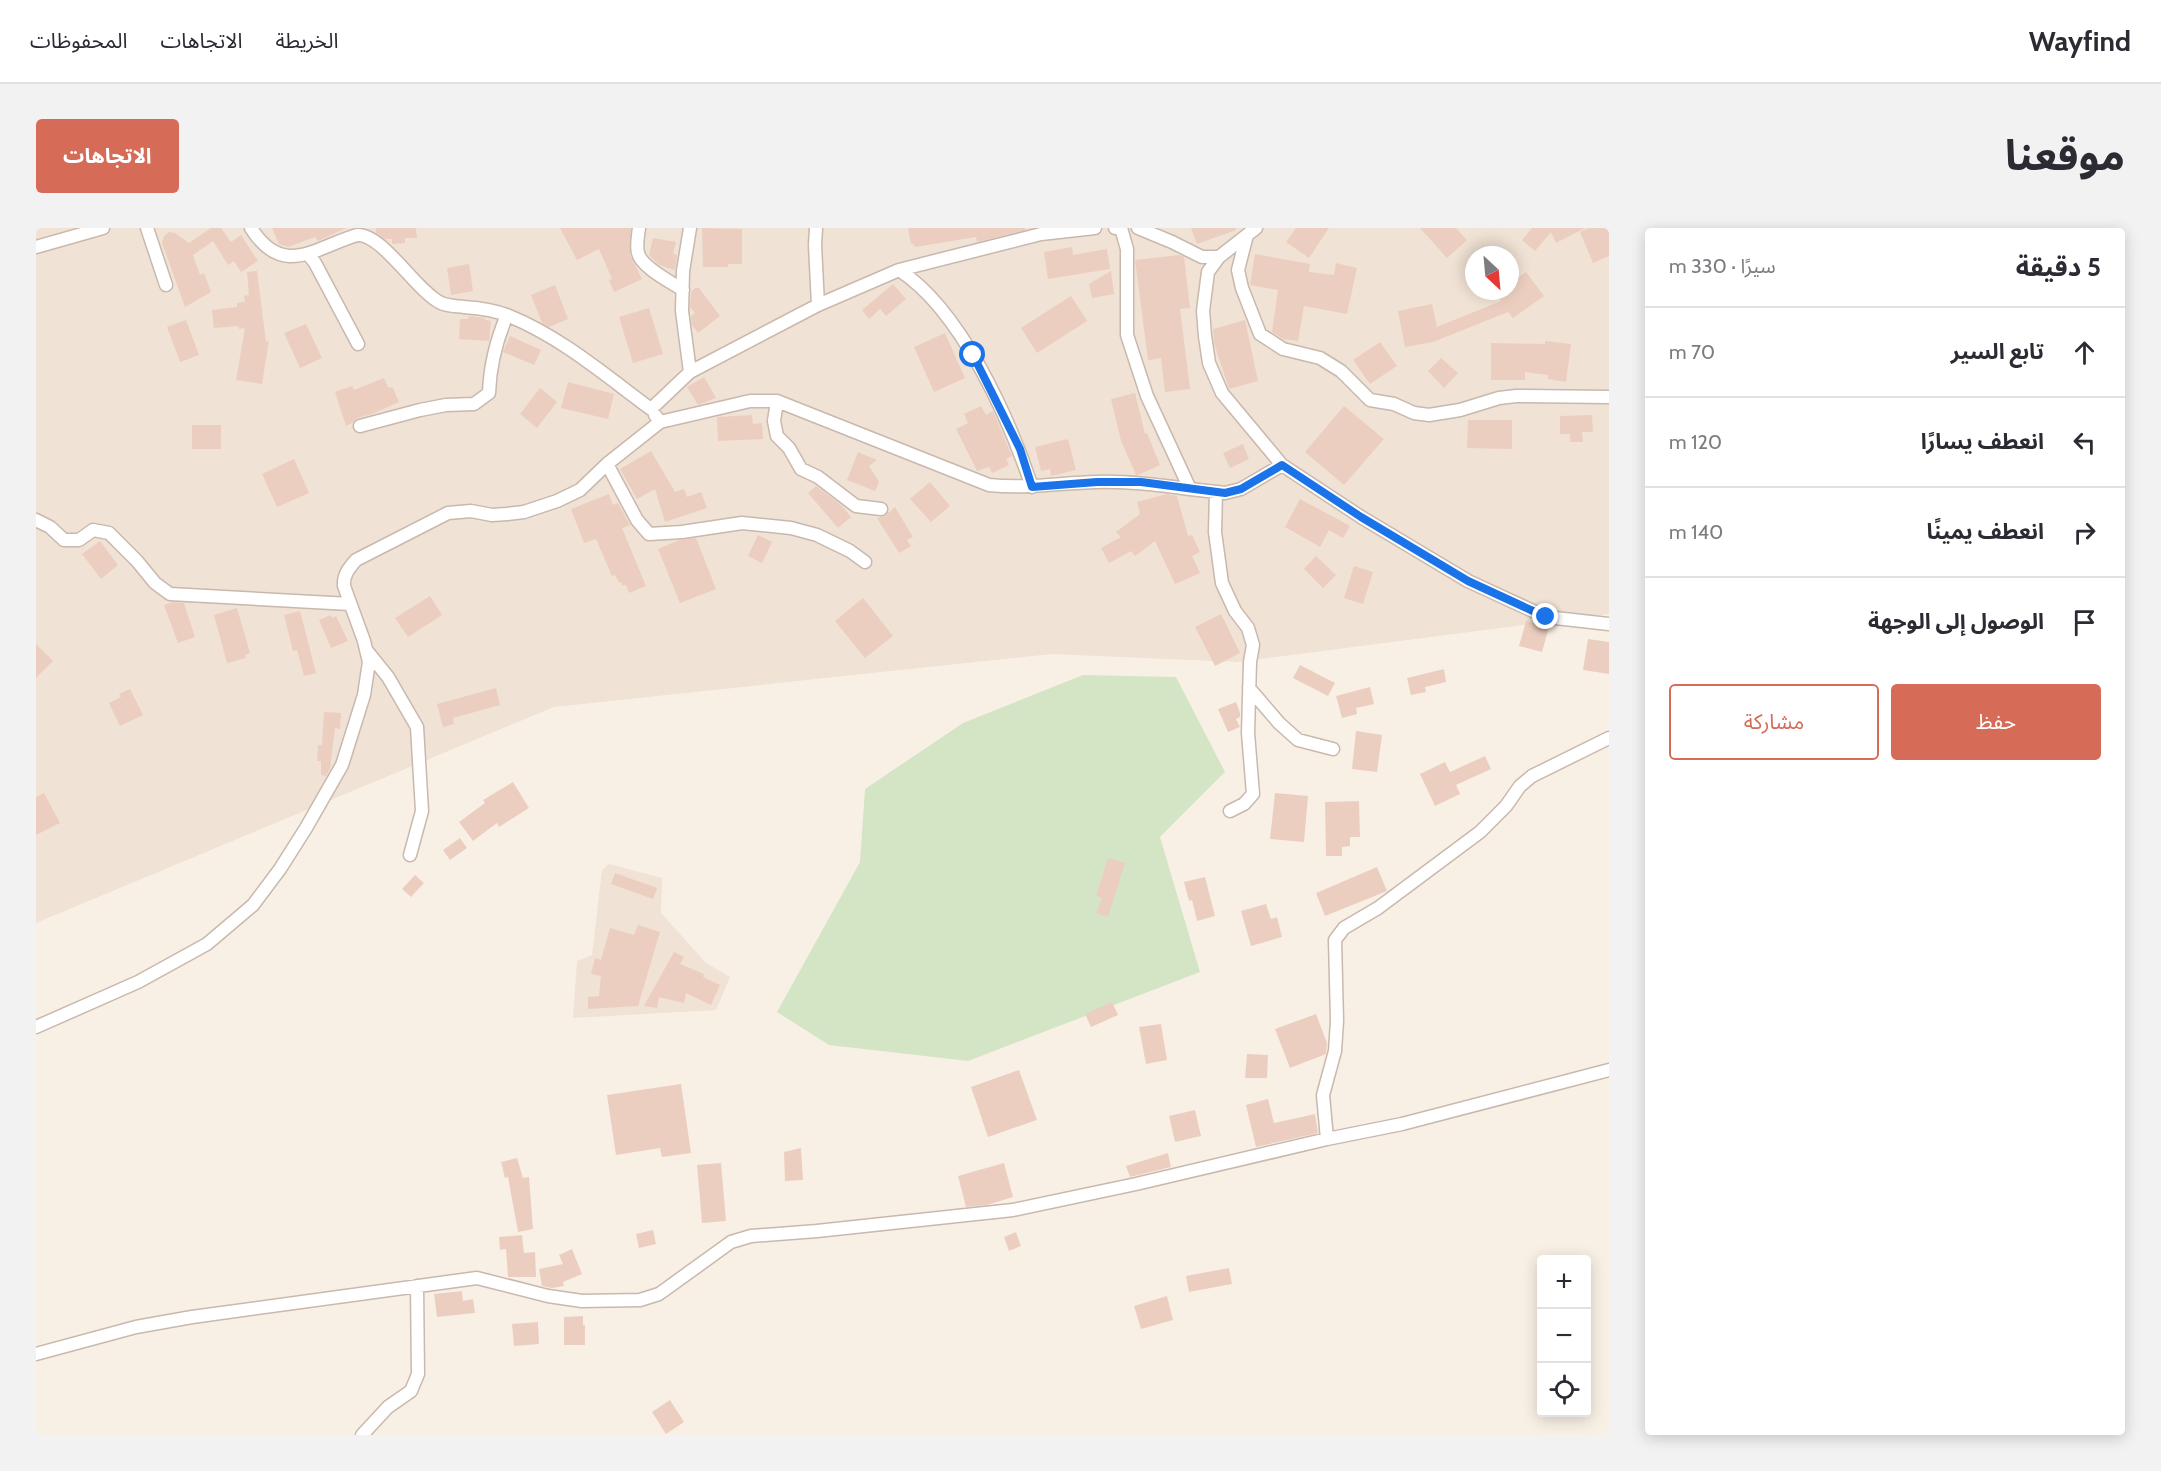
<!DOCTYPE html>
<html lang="ar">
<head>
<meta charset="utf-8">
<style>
	:root { --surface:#fff; --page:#f2f2f3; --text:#2b2b33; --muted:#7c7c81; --line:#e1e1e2; --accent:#d66b57 }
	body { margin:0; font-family:Cabin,"Noto Sans Arabic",sans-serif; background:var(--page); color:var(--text); direction:rtl }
	.controls { position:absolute; right:18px; bottom:18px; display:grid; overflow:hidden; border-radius:6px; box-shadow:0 3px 15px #0003 }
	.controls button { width:54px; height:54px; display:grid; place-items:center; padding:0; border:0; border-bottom:2px solid var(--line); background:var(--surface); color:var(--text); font:30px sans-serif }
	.compass { position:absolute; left:1429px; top:18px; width:54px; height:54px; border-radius:50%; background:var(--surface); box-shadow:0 3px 15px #0003; rotate:154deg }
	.stop { position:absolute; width:18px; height:18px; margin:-14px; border:4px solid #1a73e8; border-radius:50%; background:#fff }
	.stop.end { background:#1a73e8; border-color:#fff; box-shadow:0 2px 6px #0008 }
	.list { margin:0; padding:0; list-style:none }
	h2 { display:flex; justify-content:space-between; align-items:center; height:78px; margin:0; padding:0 24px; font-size:26px }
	h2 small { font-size:20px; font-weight:400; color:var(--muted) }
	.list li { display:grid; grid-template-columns:39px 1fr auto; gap:18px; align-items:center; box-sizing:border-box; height:90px; padding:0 24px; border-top:2px solid var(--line) }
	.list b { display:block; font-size:22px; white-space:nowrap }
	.list em { font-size:20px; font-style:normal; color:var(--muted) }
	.actions { display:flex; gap:12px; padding:18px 24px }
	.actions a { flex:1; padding:14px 0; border:2px solid var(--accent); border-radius:6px; text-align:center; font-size:21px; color:var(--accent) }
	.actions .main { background:var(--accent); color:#fff }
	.icon { flex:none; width:33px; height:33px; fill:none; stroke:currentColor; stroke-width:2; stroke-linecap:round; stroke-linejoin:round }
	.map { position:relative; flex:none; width:1573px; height:1207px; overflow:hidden; direction:ltr; border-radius:6px }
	header { display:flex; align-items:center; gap:36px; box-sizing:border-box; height:84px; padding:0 30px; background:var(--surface); border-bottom:2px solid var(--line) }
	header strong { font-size:28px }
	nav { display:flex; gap:33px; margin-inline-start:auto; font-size:21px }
	.intro { display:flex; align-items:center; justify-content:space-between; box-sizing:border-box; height:144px; padding:0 36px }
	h1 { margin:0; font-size:42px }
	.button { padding:15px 27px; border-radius:6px; background:var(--accent); color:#fff; font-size:21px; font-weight:700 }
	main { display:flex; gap:36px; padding:0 36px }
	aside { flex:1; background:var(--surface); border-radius:6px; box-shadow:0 3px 15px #0003 }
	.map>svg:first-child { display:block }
</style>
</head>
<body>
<header>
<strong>Wayfind</strong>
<nav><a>الخريطة</a><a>الاتجاهات</a><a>المحفوظات</a></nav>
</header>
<div class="intro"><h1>موقعنا</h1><a class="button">الاتجاهات</a></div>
<main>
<aside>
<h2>5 دقيقة<small>سيرًا · 330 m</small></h2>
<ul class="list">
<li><svg class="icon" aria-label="ahead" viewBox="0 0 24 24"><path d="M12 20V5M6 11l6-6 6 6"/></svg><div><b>تابع السير</b></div><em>70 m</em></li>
<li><svg class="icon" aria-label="left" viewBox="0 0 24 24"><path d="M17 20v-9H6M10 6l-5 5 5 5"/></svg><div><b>انعطف يسارًا</b></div><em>120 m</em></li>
<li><svg class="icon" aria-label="right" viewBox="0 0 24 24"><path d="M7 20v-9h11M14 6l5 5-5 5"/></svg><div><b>انعطف يمينًا</b></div><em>140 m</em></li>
<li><svg class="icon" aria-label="arrive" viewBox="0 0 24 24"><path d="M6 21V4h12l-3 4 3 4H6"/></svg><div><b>الوصول إلى الوجهة</b></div></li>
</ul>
<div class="actions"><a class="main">حفظ</a><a>مشاركة</a></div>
</aside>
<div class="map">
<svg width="1573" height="1207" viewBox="0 0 1573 1207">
	<rect width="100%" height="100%" fill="#f9f0e5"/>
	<path fill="#f0e2d4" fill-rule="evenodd" d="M0,0h1573v386l-372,48 -185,-8 -498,53 -518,216zM1438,27h36v36h-36z
		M573,636l53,14 -1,35 45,50 24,14 -14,33 -143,8 4,-57 15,-6 10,-85z"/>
	<path fill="#d4e5c5" d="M1047,447l93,2 49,95 -65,65 40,135 -232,89 -139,-16 -52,-33 83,-150 5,-73 98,-66z"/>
	<path fill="#eccec0" d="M175,0h10l10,14 10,-7 17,26 -17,11 -7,-11 -6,4 -15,-24 -20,14 7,20 4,-2 7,19 -26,15 -23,-64 2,-7 5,-4 6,1 14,10z
		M236,0h74l-28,13 -3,-4 -27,10 -9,-3z
		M340,0h40l1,10h-12v5l-13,1v-5h-7l-9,-6z
		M524,0h71l-1,27 12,24 -28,13 -5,-12 3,-1 -13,-30 -22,11z
		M666,0l40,1v35h-14v3h-25z
		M872,0h117v2l-48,12 -1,-5 -61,10 -1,-3h-3z
		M1155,0h45v2l-39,14z
		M1260,0h33l-20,30 -23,-16z
		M1384,0h36l11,12 -20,18z
		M1496,0h53l-29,15 -5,-11 -16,19 -13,-11z
		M1553,0h20v28l-16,7 -13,-31z
		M617,10l23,4 -3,12 4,1 -2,15 -16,-5 -10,-10z
		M1036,19l1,8 34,-6 3,20 -62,10 -4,-27z
		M1219,26l55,10 -1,8 25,3 2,-12 21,5 -10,46 -43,-8 -6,35 -15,-2 -11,-7 6,-42 -28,-5z
		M1143,27l5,2 6,51 -10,1 10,80 -25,3 -4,-34 -13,2 -13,-100z
		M433,36l4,27 -22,4 -4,-27z
		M221,43l9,71 3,-2 -7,44 -26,-4 9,-52 -6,1 -1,-3 -24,2 -2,-18 25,-3v-4l8,-1 -1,-6 5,-1 -2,-23z
		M1075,43l3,23 -22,4 -3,-14z
		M1490,44l18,24 -31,22 -5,-6 -75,30 -28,5 -7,-36 34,-7 5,23 64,-26 -7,-10h16v-8z
		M857,56l13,15 -20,17 -6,-7 -11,10 -7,-9z
		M519,57l13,34 -19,8 -7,-4 -11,-28z
		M659,60h4l21,28 -22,17 -6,-8 -1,-9 4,-3 -5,-6 1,-15z
		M1035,68l16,25 -50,32 -16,-25z
		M613,80l14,46 -30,9 -14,-46z
		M433,88l16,2v2l6,1 -2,20 -30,-2 1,-20h8z
		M150,92l13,35 -19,7 -13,-35z
		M1209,92l13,61 -29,8 -15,-46 -1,-14z
		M270,96l16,34 -22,10 -16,-35z
		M909,105l20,45 -31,14 -20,-45z
		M474,108l31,14 -7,15 -31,-13z
		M1509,113l26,3 -5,38 -18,-3v-4l-23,-3v8h-34v-37l54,1z
		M1344,114l17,24 -27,18 -17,-24z
		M1405,130l17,15 -14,15 -16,-17z
		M668,149l12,21 -18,7 -11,-18z
		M348,150l4,9 5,1 6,14 -27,12 -15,4 -5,5 -6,3 -11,-34 17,-6 2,4z
		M532,154l46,12 -6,25 -47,-11z
		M504,160l17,14 -20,26 -17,-14z
		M1099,165l10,41 2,-1 13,32 -22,10h-2l-15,-34 -10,-42z
		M945,178l5,9 7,-4 19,45 -6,3 3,6 -17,8 -3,-6 -12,4 -21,-42 12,-6 -4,-9z
		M1308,178l40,33 -40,46 -39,-33z
		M716,187l1,9 9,-1 1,16 -45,2 -1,-24z
		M1556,187l1,17h-11l1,10h-13v-8h-10v-18z
		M1432,192h44v29l-45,-1z
		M156,197h29v24h-29z
		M1032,211l8,31 -25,6 -1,-7 -9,2 -6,-24z
		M1207,216l6,15 -19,9 -7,-15z
		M615,223l24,41 9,-3 3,8 14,-5 6,16 -42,14 -10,-33 -18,10 -17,-30z
		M822,224l19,8 -8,6 10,16 -4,9 -28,-11z
		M258,231l15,34 -32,14 -15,-33z
		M894,254l20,24 -19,16 -21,-23z
		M780,258l25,19 10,12 -13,11 -30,-35z
		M573,266l4,11 5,-2 12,22 -8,3 24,58 -17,7 -3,-8 -3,1 -2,-4 -2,1 -4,-8 -3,1 -16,-37 -12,4 -13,-34z
		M1131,266l10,2 11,40 4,-1 8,17 -8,4 8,17 -25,11 -20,-43 -20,15 -4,-5 -22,12 -8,-15 20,-11 -5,-5 24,-18 -3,-12z
		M1264,271l50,27 -7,12 -14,-8 -9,17 -35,-20z
		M859,279l18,30 -6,3 4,6 -12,7 -22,-35 8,-2z
		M722,307l14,7 -10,21 -14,-7z
		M660,310l20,51 -36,14 -22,-54 21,-9z
		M64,313l18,24 -17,14 -19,-25z
		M1280,328l20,19 -13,13 -19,-19z
		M1318,338l19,6 -10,32 -19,-6z
		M394,368l12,19 -34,22 -13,-19z
		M827,370l30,38 -28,22 -30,-37z
		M137,374l11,1 11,34 -17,6 -14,-38z
		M201,380l13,45 -5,2 1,3 -19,5 -13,-48z
		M264,383l16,62 -12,3 -7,-26 -4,1 -9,-36z
		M1185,386l19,39 -25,13 -20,-39z
		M295,387l1,3 4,-2 12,25 -17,7 -12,-28z
		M1490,393l23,6 -7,25 -23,-6z
		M1552,411l21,3v32l-26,-4z
		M0,416l17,17 -17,17z
		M1264,437l35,18 -7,13 -35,-18z
		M1408,441l2,13 -21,5 1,5 -15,3 -4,-17z
		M1334,459l4,17 -18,4 1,6 -15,4 -6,-22z
		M460,460l4,17 -47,13 1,6 -11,3 -6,-23z
		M94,461l13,26 -23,11 -11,-23 12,-6 -2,-3z
		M1200,474l4,11v4l-4,2 4,8 -12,5 -10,-23z
		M288,484l17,1 -1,16 -5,-1 -5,41 -4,7 -5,-1v-14h-4l1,-16h4z
		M1320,503l26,4 -5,37 -25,-3z
		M1449,528l6,13 -35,16 4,9 -25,12 -15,-32 25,-12 5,10z
		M477,554l16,26 -30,19 -2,-4 -24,18 -14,-19 26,-19 -2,-3z
		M8,565l16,30 -24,12v-38z
		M1239,565l33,3 -4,46 -34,-3z
		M1323,573l1,36h-10v9l-8,1v9h-16l-1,-54z
		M424,610l7,10 -17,12 -7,-10z
		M1072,630l17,5 -17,54 -12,-4 6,-15 -6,-2z
		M1341,639l10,24 -62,25 -9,-23z
		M579,645l42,15 -4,11 -42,-15z
		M379,647l9,8 -13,14 -9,-8z
		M1169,649l10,39 -18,5 -5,-21 -3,1 -5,-19z
		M1230,676l5,15 6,-2 5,20 -31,9 -10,-35z
		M602,697l22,7 -22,74 -50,3v-12l11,-1 2,-20 -10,-2 4,-16 6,2 9,-32 24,7z
		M638,724l10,5 -4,7 24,10 -1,3 17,8 -9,20 -25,-12 -2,10 -25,-6 -2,11 -13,-2z
		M1076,774l6,13 -27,12 -6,-13z
		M1280,786l11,29 -1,11 -36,14 -15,-39z
		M1125,796l6,36 -21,4 -7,-37z
		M1211,826l21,1 -1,23h-22z
		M983,842l18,50 -49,17 -17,-50z
		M645,856l10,69 -29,4 -2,-9 -44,7 -9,-60z
		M1232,871l6,24 41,-9 3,19 -62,14 -10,-42z
		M1159,882l6,26 -26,6 -6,-26z
		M765,920l2,32 -18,1 -1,-29z
		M1132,925l3,14 -41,10 -4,-11z
		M481,930l6,20 6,-1 4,52 -15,3 -10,-55 -3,1 -4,-16z
		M685,935l5,58 -24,2 -5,-58z
		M968,935l9,34 -26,8 -21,2 -8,-31z
		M617,1002l3,14 -17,4 -3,-14z
		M980,1004l5,14 -12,5 -5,-14z
		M486,1007l2,18 11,-1 1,25h-28l-2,-28 -6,1 -1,-13z
		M536,1021l10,25 -19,8 1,4 -12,2 -10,-2 -3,-17 24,-5 -4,-9z
		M1193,1040l3,16 -43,8 -3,-16z
		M426,1063l1,10 10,-2 2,14 -38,4 -3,-23z
		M1131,1068l6,24 -32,9 -7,-23z
		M547,1088v9h2v20h-21v-28z
		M502,1094l1,22 -25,2 -2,-22z
		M634,1172l14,22 -18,12 -14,-22z"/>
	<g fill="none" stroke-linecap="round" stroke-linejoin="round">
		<g stroke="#c9b8ad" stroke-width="15">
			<path id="street" d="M111,0l19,57
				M215,0c32,51 65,19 106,7 25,-2 59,56 84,68 6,3 15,3 23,4 14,1 31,3 45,9 52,21 97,60 142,93l39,-37 128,-67 81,-35 142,-36 54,-6
				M603,0c-1,8 -3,17 -1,25 3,14 33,29 45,37
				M654,0l-7,43 -1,40 8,61
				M780,0l-1,17 3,60
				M1079,0h6l6,21v86l20,61 43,93 35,4 16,-4 41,-24
				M1102,0l34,14 30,15h17
				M1220,0l-37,29 -11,15 -5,39 2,25 4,27 13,30 60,72 79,52 107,64 78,36 63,7
				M1211,7l-9,35 4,18 18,46 23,15 37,9 21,13 29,29 24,4 20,9 15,2 31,-5 39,-12 17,-2 93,1
				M0,19l67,-19
				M272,26l7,9 43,81
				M863,42c62,40 110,148 133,217
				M741,173l-3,20 3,15 12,12 12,21 17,8 38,29 25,3
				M619,187l5,7 90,-21h27l212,84c36,4 71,-2 107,-3 32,-1 63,3 94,7
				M324,198l60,-16 26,-5 28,-1 15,-11c1,-29 7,-52 18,-78
				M571,236l30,56 12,14 33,-2 60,-9 49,5 26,7 33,16 15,11
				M1180,264l-1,40 7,51 13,28 13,17 5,17 -3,17 -2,71 5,61 -9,10 -14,7
				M0,292l14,7 14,13h15l14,-10 16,3 28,28 18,22 15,11 180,10
				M331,423l21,26 29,50 5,84 -12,44
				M1213,460l30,35 19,17 35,9
				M0,799l102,-45 69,-38 46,-39 27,-36 26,-41 36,-63 22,-70 5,-33 -5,-21 -20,-55c-1,-11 5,-18 12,-26l92,-47 23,-2 21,4 15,-1 17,-2 33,-11 23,-11 27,-26 53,-42
				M1291,911l-4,-44 12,-44 2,-30 -2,-81 9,-12 34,-20 102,-76 26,-26 14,-20 12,-10 77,-38
				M0,1126l100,-27 56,-10 285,-39 71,18 34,5 58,-1 19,-6 72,-52 20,-6 66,-5 196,-21 123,-26 191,-45 75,-15 207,-54
				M326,1207l26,-28 23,-16 7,-17 -1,-88"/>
		</g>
		<use href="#street" stroke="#fff" stroke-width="12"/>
	</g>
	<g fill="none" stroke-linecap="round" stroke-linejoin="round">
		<path stroke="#1a73e8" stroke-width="8" d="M937,127l47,94 12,38 65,-5h44l84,11 16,-4 41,-24 79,52 107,64 78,36"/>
	</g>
</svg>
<div class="controls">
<button>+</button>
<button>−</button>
<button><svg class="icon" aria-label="locate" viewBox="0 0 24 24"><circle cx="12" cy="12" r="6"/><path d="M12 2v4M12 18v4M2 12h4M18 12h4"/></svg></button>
</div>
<svg class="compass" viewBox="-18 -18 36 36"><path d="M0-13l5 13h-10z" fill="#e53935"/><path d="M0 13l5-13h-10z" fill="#7c7c81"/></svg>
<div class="stop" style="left:937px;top:127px"></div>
<div class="stop end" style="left:1510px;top:389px"></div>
</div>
</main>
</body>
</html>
